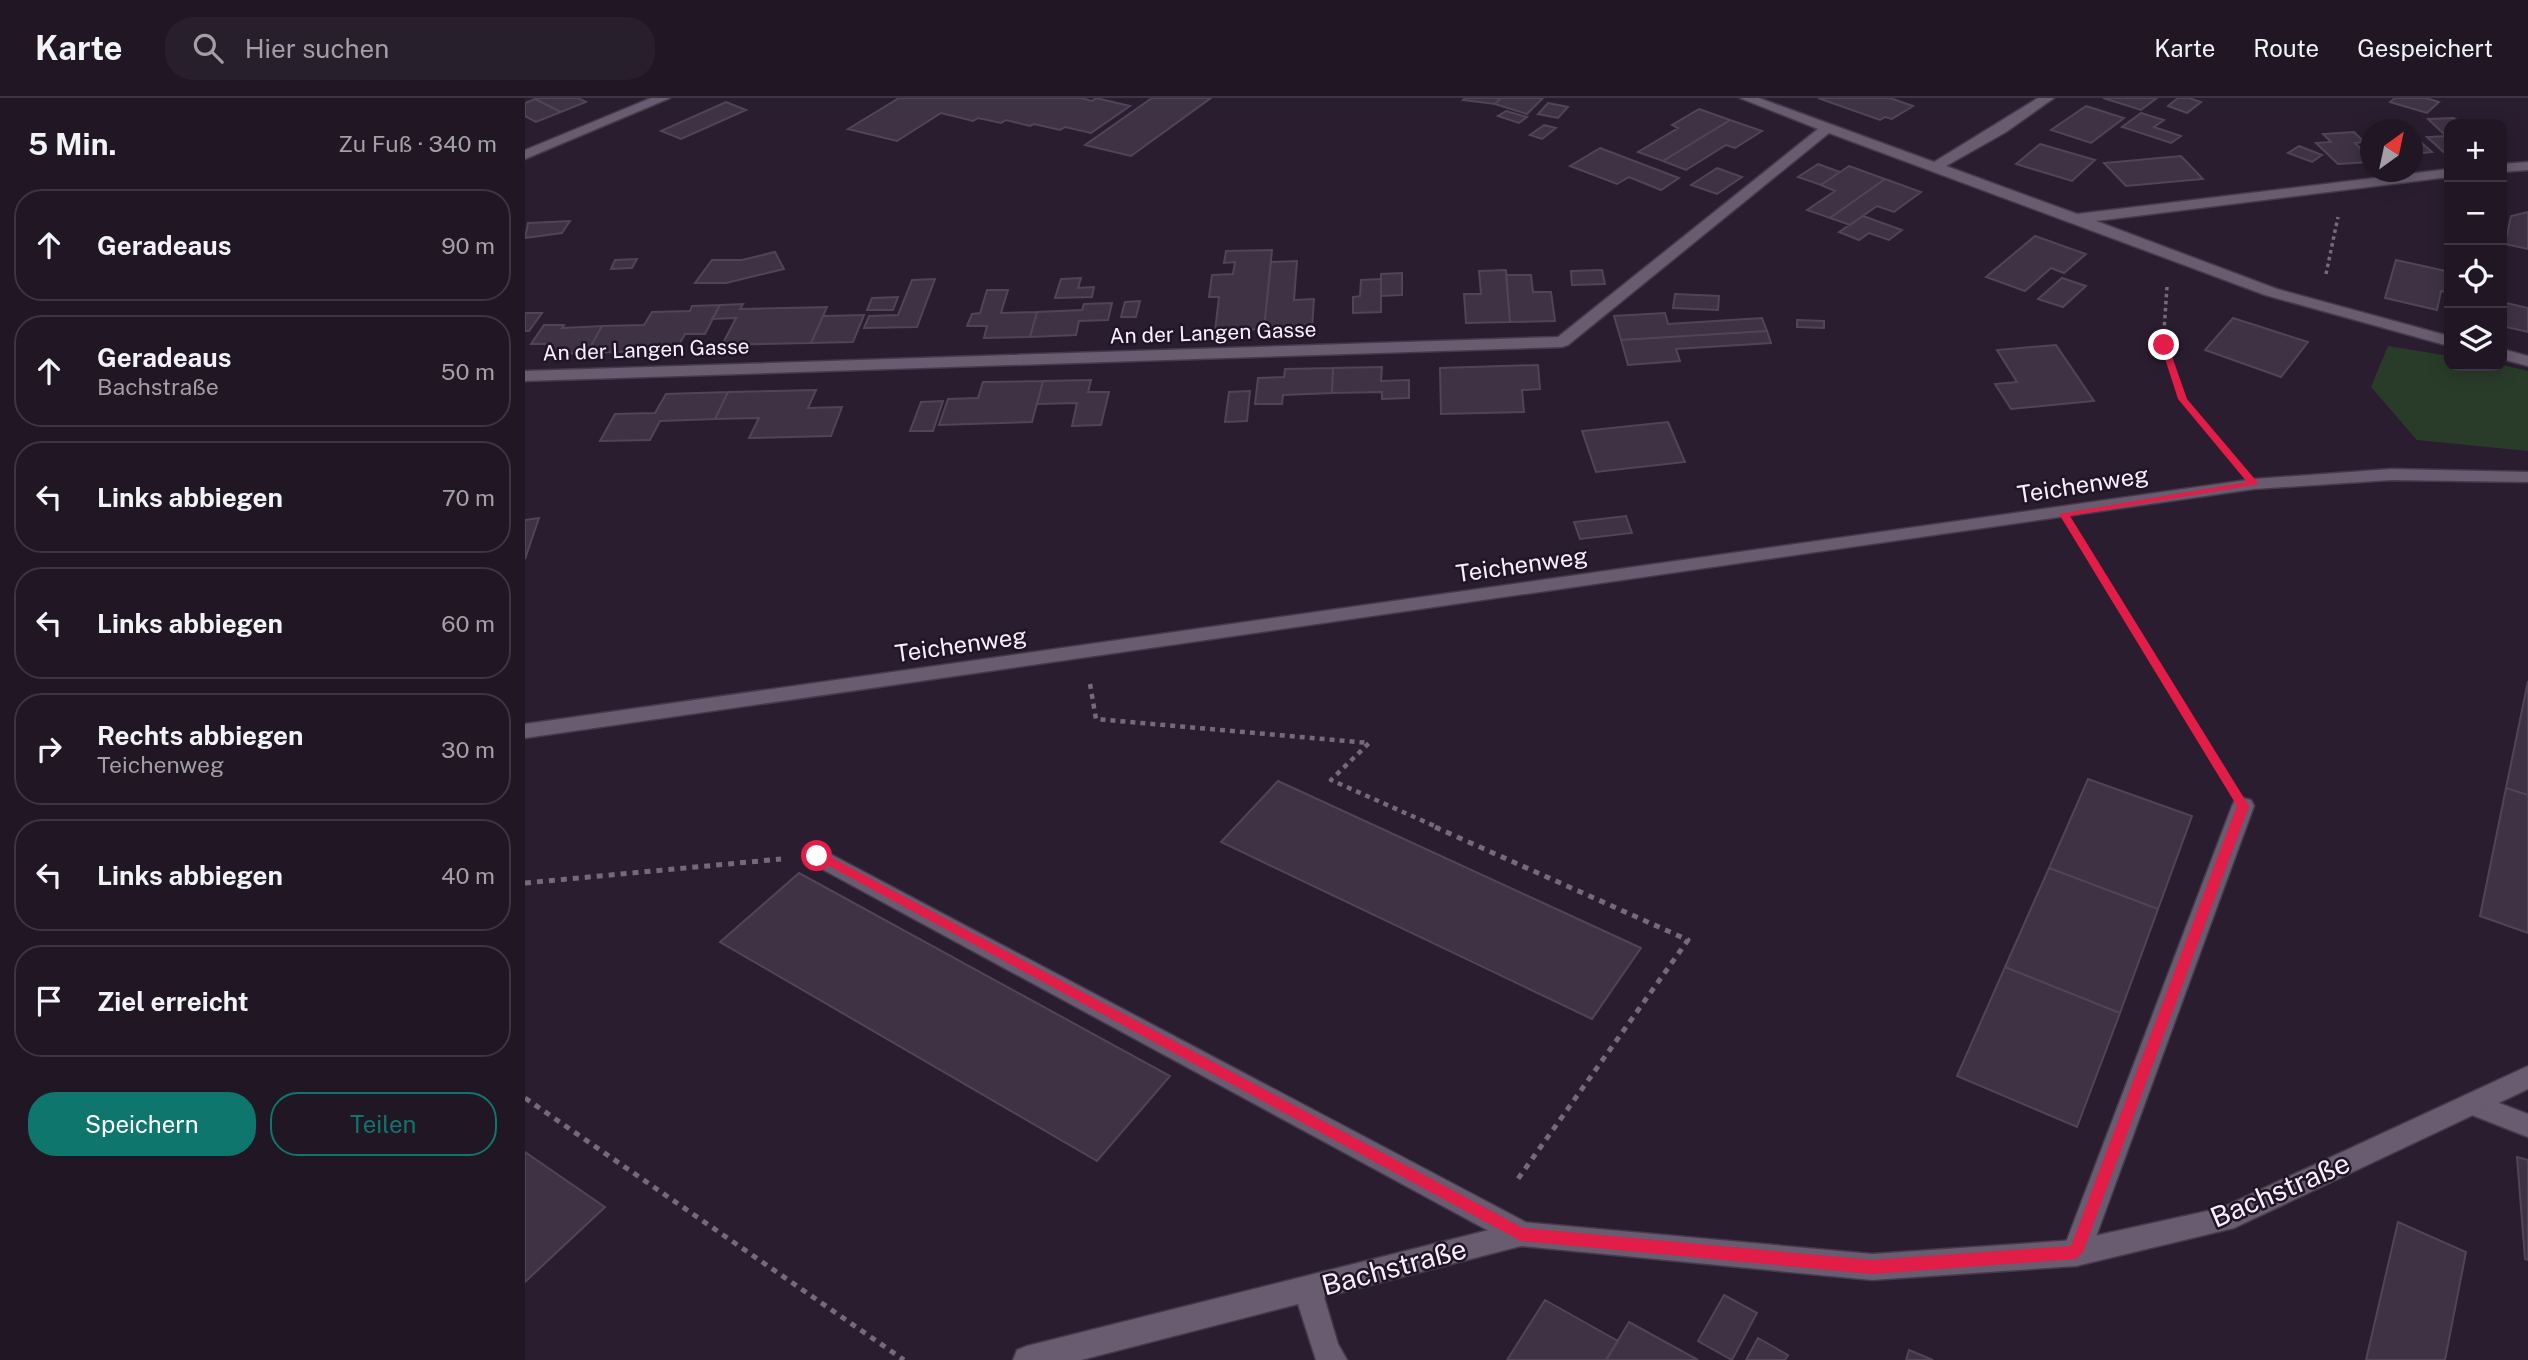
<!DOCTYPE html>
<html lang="de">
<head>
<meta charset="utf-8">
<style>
	:root { --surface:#201624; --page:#281f2c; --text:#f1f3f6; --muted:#a29fa6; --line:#3d3541; --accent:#0f766e }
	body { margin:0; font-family:"Public Sans",sans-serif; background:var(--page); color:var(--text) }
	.controls { position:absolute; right:21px; top:21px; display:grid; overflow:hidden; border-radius:14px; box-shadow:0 4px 18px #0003 }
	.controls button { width:63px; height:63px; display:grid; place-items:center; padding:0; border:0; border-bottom:2px solid var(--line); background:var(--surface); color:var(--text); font:35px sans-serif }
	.compass { position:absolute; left:1835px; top:21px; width:63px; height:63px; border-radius:50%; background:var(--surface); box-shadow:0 4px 18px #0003; rotate:33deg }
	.stop { position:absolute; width:21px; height:21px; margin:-16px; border:5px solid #e11d48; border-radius:50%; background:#fff }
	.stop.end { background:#e11d48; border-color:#fff; box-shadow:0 2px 7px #0008 }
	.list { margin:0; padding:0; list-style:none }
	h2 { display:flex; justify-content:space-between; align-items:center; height:91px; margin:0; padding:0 28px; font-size:30px }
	h2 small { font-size:23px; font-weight:400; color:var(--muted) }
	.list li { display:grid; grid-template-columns:46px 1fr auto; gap:21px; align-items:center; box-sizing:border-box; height:112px; margin:0 14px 14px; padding:0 14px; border:2px solid var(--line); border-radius:28px }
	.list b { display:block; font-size:26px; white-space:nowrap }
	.list p { margin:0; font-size:23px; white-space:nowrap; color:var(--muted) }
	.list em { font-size:23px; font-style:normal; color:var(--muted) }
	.actions { display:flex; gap:14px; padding:21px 28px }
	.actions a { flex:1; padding:16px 0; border:2px solid var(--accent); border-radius:28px; text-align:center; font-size:24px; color:var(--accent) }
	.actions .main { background:var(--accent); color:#fff }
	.icon { flex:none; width:38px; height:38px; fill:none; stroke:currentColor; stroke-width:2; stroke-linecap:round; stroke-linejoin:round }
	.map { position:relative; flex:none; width:2003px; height:1262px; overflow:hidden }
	header { display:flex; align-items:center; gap:42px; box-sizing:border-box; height:98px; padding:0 35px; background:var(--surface); border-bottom:2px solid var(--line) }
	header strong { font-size:33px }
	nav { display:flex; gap:38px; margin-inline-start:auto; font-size:24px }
	.search { width:490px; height:63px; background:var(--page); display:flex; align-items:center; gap:18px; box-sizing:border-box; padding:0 24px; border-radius:28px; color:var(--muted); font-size:26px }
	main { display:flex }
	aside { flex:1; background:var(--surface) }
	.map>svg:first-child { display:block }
</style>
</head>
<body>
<header>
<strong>Karte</strong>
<div class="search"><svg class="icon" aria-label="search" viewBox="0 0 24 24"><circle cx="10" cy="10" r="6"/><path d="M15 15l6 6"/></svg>Hier suchen</div>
<nav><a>Karte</a><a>Route</a><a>Gespeichert</a></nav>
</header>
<main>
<aside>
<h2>5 Min.<small>Zu Fuß · 340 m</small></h2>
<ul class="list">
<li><svg class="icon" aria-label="ahead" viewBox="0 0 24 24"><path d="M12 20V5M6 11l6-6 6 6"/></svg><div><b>Geradeaus</b></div><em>90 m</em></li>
<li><svg class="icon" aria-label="ahead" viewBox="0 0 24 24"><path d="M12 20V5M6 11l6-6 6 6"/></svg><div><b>Geradeaus</b><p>Bachstraße</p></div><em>50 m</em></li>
<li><svg class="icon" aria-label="left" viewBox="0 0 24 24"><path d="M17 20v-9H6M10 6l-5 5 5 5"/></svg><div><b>Links abbiegen</b></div><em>70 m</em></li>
<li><svg class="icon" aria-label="left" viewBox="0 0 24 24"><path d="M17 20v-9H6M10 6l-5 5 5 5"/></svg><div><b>Links abbiegen</b></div><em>60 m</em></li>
<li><svg class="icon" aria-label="right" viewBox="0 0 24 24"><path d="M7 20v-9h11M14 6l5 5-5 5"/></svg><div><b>Rechts abbiegen</b><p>Teichenweg</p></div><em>30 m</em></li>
<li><svg class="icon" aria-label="left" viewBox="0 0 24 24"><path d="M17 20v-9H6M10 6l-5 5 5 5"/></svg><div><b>Links abbiegen</b></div><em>40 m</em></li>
<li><svg class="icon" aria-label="arrive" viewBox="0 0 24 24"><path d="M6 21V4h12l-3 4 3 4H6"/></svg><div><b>Ziel erreicht</b></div></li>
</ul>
<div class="actions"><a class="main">Speichern</a><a>Teilen</a></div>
</aside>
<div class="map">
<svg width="2003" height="1262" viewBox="0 0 2003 1262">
	<rect width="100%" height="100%" fill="#2a1d30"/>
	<path fill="#293c29" d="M1863,248l61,10v10l53,-1 26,6v80l-111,-11 -46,-53z"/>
	<path fill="#3f3245" stroke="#524458" stroke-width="2" d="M13,0h40l8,4 -25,10 -26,-13z
		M374,0h182l11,3 4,-3 34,8 -39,27 -26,-6 -5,3 -26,-6 -4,2 -24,-6 -5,3 -23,-5 -5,3 -32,-8 -44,28 -49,-12z
		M627,0h59l-80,58 -46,-11z
		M940,0h36l-6,6 -32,-4z
		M976,0h42l-16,16 -32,-10z
		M1293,0h72l23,8 -21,13 -7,-2 -5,3z
		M1578,0h54l-16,12z
		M1653,0h11l12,4 -14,11 -19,-7z
		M1870,0h31l13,4 -12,11 -37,-11z
		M10,1l26,13 -25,10 -11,-6v-13z
		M201,4l20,8 -65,29 -20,-8z
		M1023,5l20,4 -10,11 -20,-4z
		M1561,8l38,12 -33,25 -40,-13z
		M1174,11l31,11 -67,41 -25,-9 40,-24 -6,-3z
		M981,13l21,6 -8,6 -21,-7z
		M1616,15l23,7 -10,7 27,9 -10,7 -49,-16z
		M1929,20l7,6h-12v31h-2l-20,-18 19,-1 -18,-17z
		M1205,22l32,11 -27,17 -9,-3 -40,25 -23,-9z
		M1019,27l12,3 -14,11 -12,-4z
		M1829,34l10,10 -9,1 16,15v4l-33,2 -22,-21 15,-1 -8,-8z
		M1888,41h4l15,13 -19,2z
		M1515,46l55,16 -23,21 -56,-17z
		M1774,48l23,9 -10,7 -24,-9z
		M1075,50l79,30 -18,12 -32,-13 -12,7 -47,-18z
		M1656,58l22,23 -77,7 -22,-23z
		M1293,66l22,8 -19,13 -23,-8z
		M1324,68l36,13 -55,39 -23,-8 28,-19 -14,-6z
		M1192,70l25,9 -25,17 -26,-9z
		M1360,81l36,13 -27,20 -17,-6 -27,19 -20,-7z
		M2003,114v37l-23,-5 6,-28z
		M1338,118l39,14 -13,10 -20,-7 -10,7 -20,-8z
		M45,123l-8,12 -37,5 3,-15z
		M1510,138l51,18 -22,19 -13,-5 -26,23 -39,-14z
		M747,152l-8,79 -49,2 4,-34h-10l3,-22 21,-1 2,-12 -11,1 2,-12z
		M250,154l9,17 -58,14h-31l17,-23h30z
		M112,161l-5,9 -21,1 4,-9z
		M1871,162l50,11 -1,7 4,1v14l-8,-2 -4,19 -52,-12z
		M772,163l-3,39 20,-1 -2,29 -48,1 7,-67z
		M981,172l4,52 -44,1 -2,-29h17l-2,-23z
		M1077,172l3,14 -33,1 -1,-14z
		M877,175v22l-21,1v-22z
		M981,177h25l2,17h18l4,29 -45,1z
		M556,180l-3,10 16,-1 -2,10 -37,1 6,-19z
		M1537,180l24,8 -23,21 -25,-8z
		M410,181l-18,48 -53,1 5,-12 29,-1 14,-35z
		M856,181v33l-28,1v-16l7,-1 1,-16z
		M462,192h21l-7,23 36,-1 -7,25 -46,1 3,-12h-20l5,-12 8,-1z
		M1150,196l44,2 -1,14 -45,-2z
		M373,199l-5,13h-26l5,-12z
		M615,203l-4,16h-15l4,-15z
		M1977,204l26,6v24l-26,-6z
		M587,205l-4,17 -29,1 -3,14 -46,2 7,-25 45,-2 2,-6z
		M218,206l-3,5 87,-2 -16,36 -89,2 14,-27 -24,1 8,-14z
		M195,207l-15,29h-20l-9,16 -89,3 15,-27 42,-1 8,-13 38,-1 2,-5z
		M0,215h17l-13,18h-4z
		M1140,215l3,11 94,-6 5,13 -146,9 -7,-24z
		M339,217l-11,27 -42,1 12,-27z
		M1708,220l75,24 -27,35 -76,-27z
		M1272,222l27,1v7l-27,-1z
		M19,227h20l-2,3 40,-2 -15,27 -42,1 7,-10h-21z
		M1242,233l4,12 -95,6 4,12 -52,4 -7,-25z
		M1531,247l38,56 -83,8 -16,-25 22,-2 -20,-32z
		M1013,267l2,24 -18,1 2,22 -83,2 -1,-46z
		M857,269l-1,14 28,-1v18l-27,1v-7l-50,1 1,-25z
		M808,270l-1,25 -49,2 -1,9h-27l3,-26 26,-1 1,-8z
		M566,282l-3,12h21l-8,33 -29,1 5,-23 -40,1 6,-23z
		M518,283l-11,41 -93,3 9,-26 30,-1 5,-16z
		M291,292l-8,18 34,-1 -11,29 -82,2 10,-20 -44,1 13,-27z
		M725,293l-3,30 -22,1 4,-30z
		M203,294l-13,27 -55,2 -10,19 -50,1 15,-27 40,-1 11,-19z
		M418,303l-10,30h-23l11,-29z
		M1143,324l17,40 -89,10 -14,-41z
		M1101,418l6,17 -52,6 -6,-17z
		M14,420l-14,41v-39z
		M2003,583v114l-22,-7z
		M1563,681l104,37 -34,93 -109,-41z
		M753,683l363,167 -49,71 -371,-177z
		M1981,690l22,7v138l-48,-17z
		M1524,770l109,41 -38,104 -115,-46z
		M274,775l371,203 -73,85 -377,-219z
		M1480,869l115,46 -43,114 -120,-51z
		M0,1054l80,55 -80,75z
		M1992,1059l11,3v100l-3,-1z
		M1873,1124l68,30 -21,108h-79z
		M1199,1197l33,18 -25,47 -34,-19z
		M1020,1202l73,41 -12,19h-99z
		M1104,1224l69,38h-92z
		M1233,1240l30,17 -3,5h-39z
		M1384,1252l24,10h-27z"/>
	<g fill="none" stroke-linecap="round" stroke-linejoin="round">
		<g stroke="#453a49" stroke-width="3">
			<path id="service" d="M1718,700l8,2 3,6 -164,447 -4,9 -10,4 -10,-4 -4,-9 170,-447 3,-6z
				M292,749l714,378 4,9 -4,9 -10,3 -10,-3 -702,-381 -3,-6 3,-6z
				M1948,995l55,21v23l-64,-25 -4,-8 4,-8z"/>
		</g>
		<g stroke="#453a49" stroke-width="3">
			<path id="minor" d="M126,0h19l-145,61v-9z
				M1215,0h19l175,64 104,-64h16l-48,34 -60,34 131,48 372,-45v8l-353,44 181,68 172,47v10l-184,-51 -436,-162 -261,212 -6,2 -1037,34v-10l1033,-34 260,-208z
				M2003,64v8l-26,2v-8z
				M1977,251l26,7v10l-26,-7z
				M1866,371l137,3v10l-137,-2 -137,9 -1729,249v-14l1729,-245z
				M2003,968v23l-294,139 -158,38 -204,14 -351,-34 -197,51 14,47 9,16h-31l-18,-56 -217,56h-68l4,-10 10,-4 494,-124 351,32 204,-14 145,-32z"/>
		</g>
		<path stroke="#75697a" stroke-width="3.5" stroke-dasharray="3.5 3.5" stroke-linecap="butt" d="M1801,176l12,-57
			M1642,189l-4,58 20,54 15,18"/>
		<path stroke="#75697a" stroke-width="4.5" stroke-dasharray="5 5" stroke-linecap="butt" d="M1671,317l33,39
			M1556,443l144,234
			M565,586l6,35 273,24 -38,37 108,48"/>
		<path stroke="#75697a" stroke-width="5" stroke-dasharray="6 6" stroke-linecap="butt" d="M910,729l253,113 -173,243
			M0,785l256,-24
			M0,1000l379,262"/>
		<use href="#service" fill="#695b70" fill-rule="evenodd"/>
		<use href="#minor" fill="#695b70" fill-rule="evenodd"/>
	</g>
	<path fill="#e11d48" d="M1635,245l8,2 19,54 72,85 -189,32 179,290 -166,446 -7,7 -204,15 -351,-33 -710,-385 2,-4h8l702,376 349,32 199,-14 166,-440 -178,-292 188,-32 -69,-83z"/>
	<g text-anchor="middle" stroke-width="5" stroke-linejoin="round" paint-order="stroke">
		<g font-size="21" fill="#f7effb" stroke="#211426">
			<text transform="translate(688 235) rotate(-2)" y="7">An der Langen Gasse</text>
			<text transform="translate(121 252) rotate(-2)" y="7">An der Langen Gasse</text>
		</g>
		<g font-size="24" fill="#f7effb" stroke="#211426">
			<text transform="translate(1558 387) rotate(-9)" y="8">Teichenweg</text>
			<text transform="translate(997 467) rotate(-8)" y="8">Teichenweg</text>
			<text transform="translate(436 547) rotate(-8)" y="8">Teichenweg</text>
		</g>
		<g font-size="28" fill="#f7effb" stroke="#211426">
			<text transform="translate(1755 1092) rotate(-23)" y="10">Bachstraße</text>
			<text transform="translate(869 1169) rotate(-15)" y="10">Bachstraße</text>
		</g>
	</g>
</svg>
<div class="controls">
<button>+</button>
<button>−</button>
<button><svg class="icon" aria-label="locate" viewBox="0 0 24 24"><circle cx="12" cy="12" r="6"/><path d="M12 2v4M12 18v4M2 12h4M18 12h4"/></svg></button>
<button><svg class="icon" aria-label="layers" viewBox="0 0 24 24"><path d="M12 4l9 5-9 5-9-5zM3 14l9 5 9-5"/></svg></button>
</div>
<svg class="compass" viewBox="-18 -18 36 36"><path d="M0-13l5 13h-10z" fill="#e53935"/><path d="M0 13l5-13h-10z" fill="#a29fa6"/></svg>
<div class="stop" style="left:292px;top:758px"></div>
<div class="stop end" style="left:1639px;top:247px"></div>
</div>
</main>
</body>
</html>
